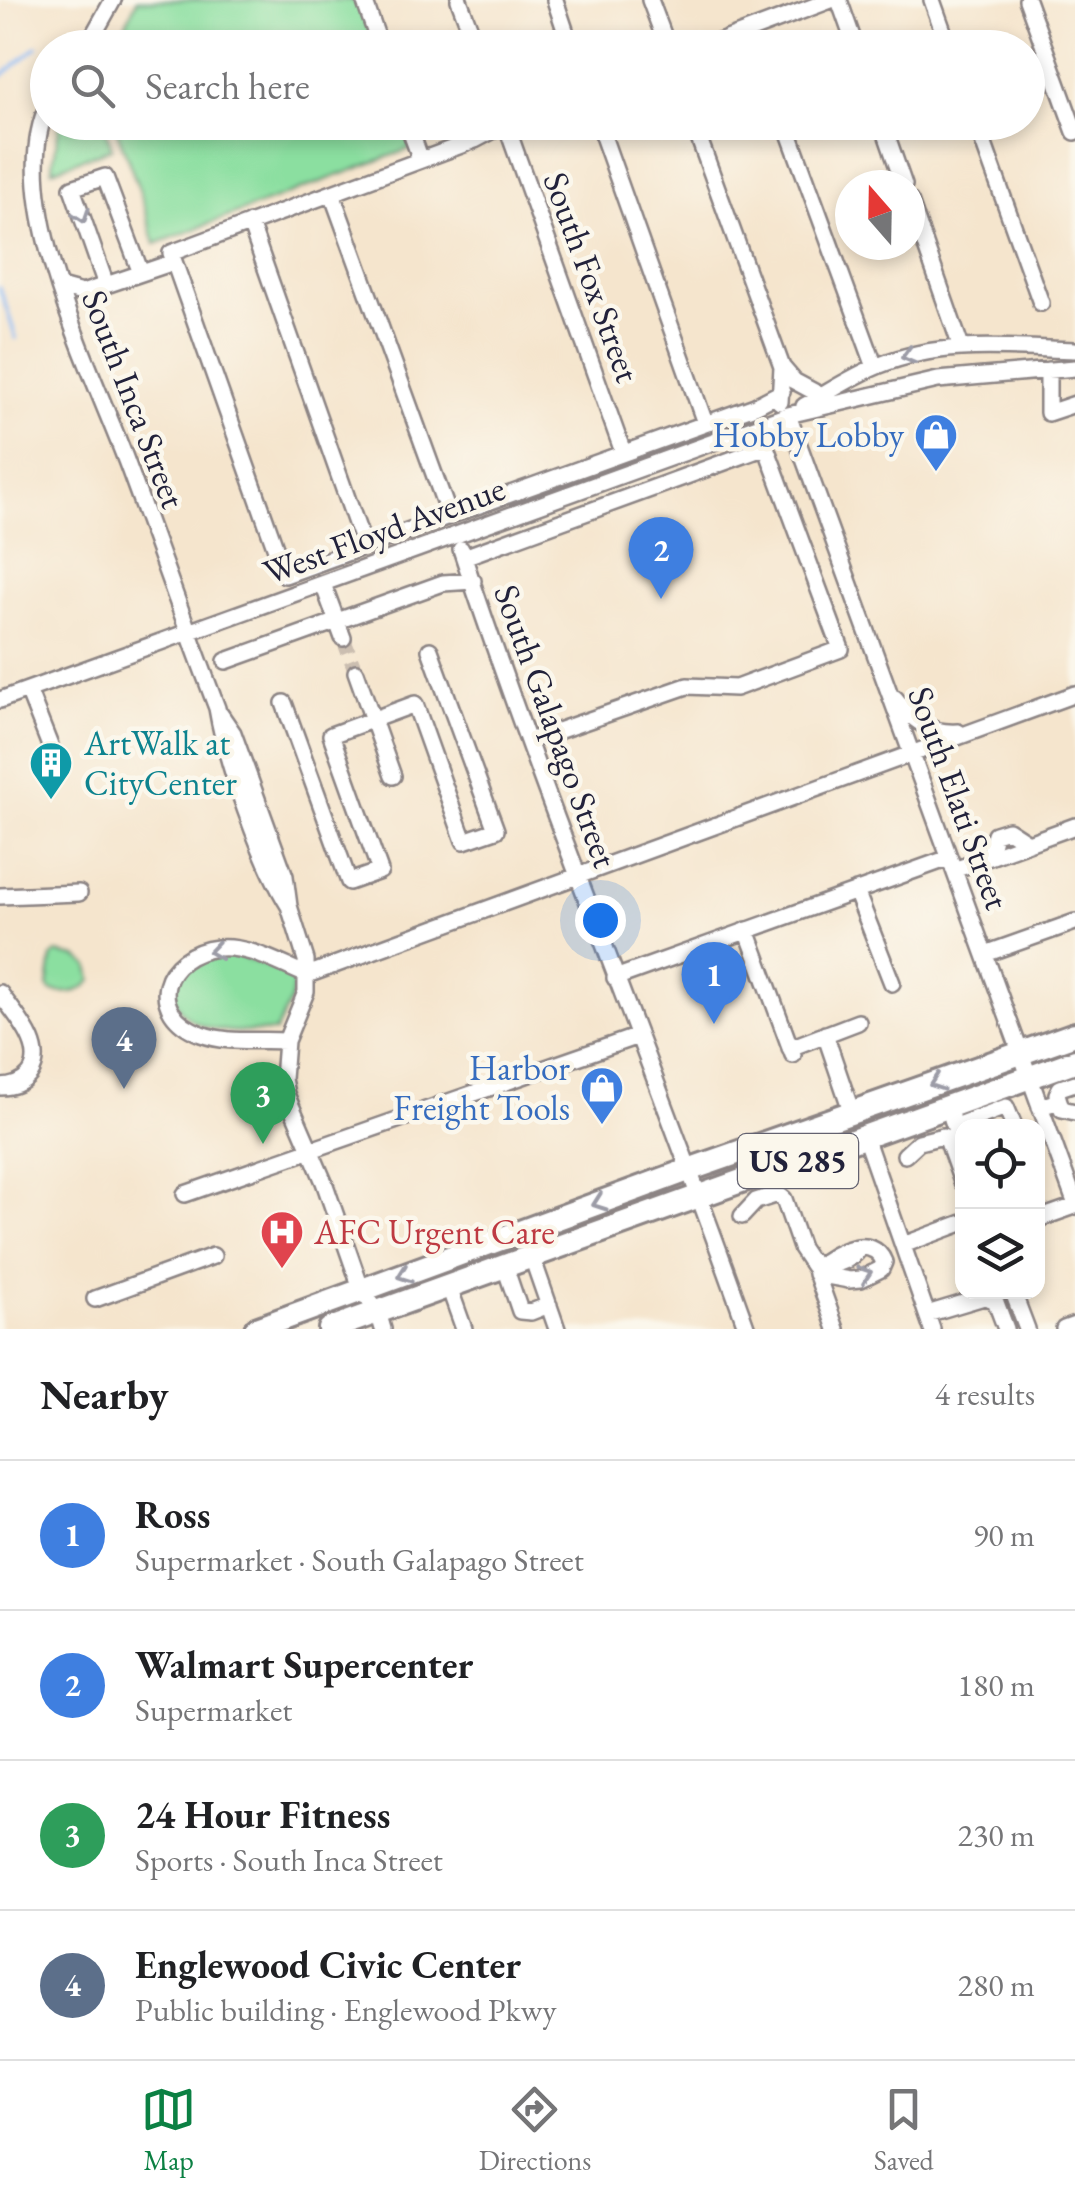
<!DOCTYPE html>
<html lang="en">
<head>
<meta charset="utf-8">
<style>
	:root { --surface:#fff; --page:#f6f6f6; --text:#202124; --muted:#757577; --line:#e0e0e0; --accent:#0b8043 }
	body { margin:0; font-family:"EB Garamond",serif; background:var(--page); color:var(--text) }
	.controls { position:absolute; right:30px; bottom:30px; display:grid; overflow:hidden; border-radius:20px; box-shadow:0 5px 15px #0003 }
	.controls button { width:90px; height:90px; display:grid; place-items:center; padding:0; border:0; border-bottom:2px solid var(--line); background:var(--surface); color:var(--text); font:50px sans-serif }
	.compass { position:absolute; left:835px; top:170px; width:90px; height:90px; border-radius:50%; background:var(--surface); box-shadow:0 5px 15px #0003; rotate:340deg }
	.you { position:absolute; left:600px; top:920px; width:35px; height:35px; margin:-25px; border:8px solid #fff; border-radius:50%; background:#1a73e8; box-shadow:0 0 0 15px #1a73e833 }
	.badge { display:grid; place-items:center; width:65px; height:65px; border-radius:50%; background:var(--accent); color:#fff; font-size:32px; font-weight:700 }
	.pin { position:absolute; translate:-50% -82px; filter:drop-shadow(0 2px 5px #0008) }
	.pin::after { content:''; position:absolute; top:52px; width:35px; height:30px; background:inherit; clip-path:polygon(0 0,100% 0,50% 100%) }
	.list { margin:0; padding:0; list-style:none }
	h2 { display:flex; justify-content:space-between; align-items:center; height:130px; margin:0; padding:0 40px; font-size:42px }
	h2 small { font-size:32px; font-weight:400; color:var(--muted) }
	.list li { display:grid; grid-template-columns:65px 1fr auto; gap:30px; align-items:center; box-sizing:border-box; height:150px; padding:0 40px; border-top:2px solid var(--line) }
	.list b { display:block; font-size:38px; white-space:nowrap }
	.list p { margin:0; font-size:32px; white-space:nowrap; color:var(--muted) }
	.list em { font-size:32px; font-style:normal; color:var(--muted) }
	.icon { flex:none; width:55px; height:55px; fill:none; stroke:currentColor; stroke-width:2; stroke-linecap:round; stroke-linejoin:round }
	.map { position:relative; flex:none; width:1075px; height:1329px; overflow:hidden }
	.search { position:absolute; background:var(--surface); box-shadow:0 5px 15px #0003; left:30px; right:30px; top:30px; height:110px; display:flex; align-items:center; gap:25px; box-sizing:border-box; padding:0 35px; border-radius:55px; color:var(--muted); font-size:38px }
	.sheet { height:730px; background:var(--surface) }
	nav { display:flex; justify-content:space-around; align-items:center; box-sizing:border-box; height:140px; border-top:2px solid var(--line); background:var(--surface); font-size:28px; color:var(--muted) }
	nav a { display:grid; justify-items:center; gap:5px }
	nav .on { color:var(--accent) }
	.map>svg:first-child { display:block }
</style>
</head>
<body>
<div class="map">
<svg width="1075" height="1329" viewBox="0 0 1075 1329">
	<rect width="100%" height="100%" fill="#fbf7ec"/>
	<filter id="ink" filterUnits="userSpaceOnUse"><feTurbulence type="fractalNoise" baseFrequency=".01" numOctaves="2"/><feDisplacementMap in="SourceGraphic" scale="20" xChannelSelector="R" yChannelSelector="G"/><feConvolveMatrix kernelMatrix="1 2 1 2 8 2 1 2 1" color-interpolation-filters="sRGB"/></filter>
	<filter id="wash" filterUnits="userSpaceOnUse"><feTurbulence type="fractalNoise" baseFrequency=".0048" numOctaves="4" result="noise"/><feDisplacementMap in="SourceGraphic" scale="40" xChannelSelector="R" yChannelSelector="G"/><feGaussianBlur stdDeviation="2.25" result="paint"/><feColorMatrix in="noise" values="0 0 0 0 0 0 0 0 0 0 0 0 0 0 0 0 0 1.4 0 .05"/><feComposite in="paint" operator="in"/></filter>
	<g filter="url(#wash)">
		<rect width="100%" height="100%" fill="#f5e5cd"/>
		<path fill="#8bdfa0" stroke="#56806e" stroke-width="2.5" d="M137,0h221l17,48h-260z
			M60,123h43l9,25 -60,22z
			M114,123h289l9,25 -257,96 -15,-52z
			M56,953l21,4 12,9 3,14c-10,14 -26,14 -41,11l-3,-5 4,-29z
			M231,953l64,23 -4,24 -16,32c-41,-1 -90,7 -104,-42 18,-32 25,-31 60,-37z"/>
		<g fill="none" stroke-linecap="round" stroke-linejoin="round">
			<path stroke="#88b7f3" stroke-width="4" d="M0,77l37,-30
				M0,288l16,50"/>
		</g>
	</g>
	<g filter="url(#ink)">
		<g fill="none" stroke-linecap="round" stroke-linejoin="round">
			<path stroke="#cbbeb0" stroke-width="15" stroke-dasharray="15 8" stroke-linecap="butt" d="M343,638l13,34"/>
			<g stroke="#8c8484" stroke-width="20">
				<path id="minor" d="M364,0l17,48
					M459,0l18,48
					M555,0l16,48
					M650,0l18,48
					M839,0l17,48
					M932,0l17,48
					M1027,0l48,132
					M86,48l27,-48
					M703,48l128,-48
					M48,105c-44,93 45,266 79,358 30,81 59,164 90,245 9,54 43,152 72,198
					M407,122l14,38
					M505,122l118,330
					M509,122l-34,18 -304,113 114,322 470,-169 27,-14
					M598,122l107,301
					M693,122l89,245 -2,35
					M785,122l90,245
					M882,122l22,63
					M976,122l65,181
					M332,194l117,321
					M910,201l51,146
					M250,223l114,323
					M141,273l-36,-96 -33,11 34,97 68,-23
					M60,287l22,6 24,-8
					M782,367l12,14 28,15
					M1048,370v43l27,-9
					M804,406c25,-14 50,-31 76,-41 63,-25 129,-17 195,-15
					M788,415l287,787
					M461,549c87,263 194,519 286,780
					M464,557l302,-110 75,202 -105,39 -49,-2 -158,55
					M323,584l20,54
					M226,661l217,-78 30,-2
					M356,672l37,104
					M28,690l26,66
					M895,698c17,22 34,36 63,34
					M0,700l788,-285 150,-35 137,-12
					M284,703l65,179 31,-11 -49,-136 84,-31 49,137 32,-11 -66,-180
					M220,714l13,19 52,143 4,30 17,54v32l-20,49 -3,38 3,15 38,88 38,109 16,21 5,17
					M989,857l6,-23 13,-4 20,13
					M954,870l121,-44
					M856,891l36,92
					M0,896l79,-3
					M747,930l46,125
					M985,954l90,-32
					M307,975l768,-281
					M615,978l334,-120
					M0,993c14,21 48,55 30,81 -8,10 -18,13 -30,13
					M825,1034l27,79
					M286,1041c-28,-2 -58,3 -85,-7 -57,-22 -39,-80 17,-86 30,-3 62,16 89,27
					M790,1048l68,-26
					M1059,1101l-2,-7 3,-6 15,-5
					M1040,1107l19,-6 3,8 13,3
					M952,1119l10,29
					M955,1126l51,-19 8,19
					M865,1137l67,192
					M905,1155l14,-13 24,-6 4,3 15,43
					M185,1194l453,-158
					M742,1216l14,-15 22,-7 6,5 17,49 12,18c17,1 37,-3 46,-17
					M1038,1219l37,-13
					M903,1245l59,-22
					M532,1257l25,72
					M812,1261l24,68
					M505,1267l15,44 11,1 18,-7
					M816,1274l33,6 12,-1 20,-10 3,-7c-11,-29 -50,-10 -66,5
					M449,1287l15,42
					M1013,1292l14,37
					M95,1299l118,-43
					M927,1314l57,-17 11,3 11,29
					M1064,1329l11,-4"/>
			</g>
			<g stroke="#8c8484" stroke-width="28">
				<path id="highway" d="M256,1329l435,-160 384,-135
					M330,1329l745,-268"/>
			</g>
			<use href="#minor" stroke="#fff" stroke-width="15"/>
			<use href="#highway" stroke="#fff" stroke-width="22"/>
		</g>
		<defs><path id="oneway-chevron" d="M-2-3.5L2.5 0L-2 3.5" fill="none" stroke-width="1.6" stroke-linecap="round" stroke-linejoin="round" transform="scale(2.5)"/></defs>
		<g stroke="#9c9ca7">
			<use href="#oneway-chevron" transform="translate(82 216) rotate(71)"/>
			<use href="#oneway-chevron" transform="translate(908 356) rotate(164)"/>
			<use href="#oneway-chevron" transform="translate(215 951) rotate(172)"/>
			<use href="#oneway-chevron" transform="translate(936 1083) rotate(161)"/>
			<use href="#oneway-chevron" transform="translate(599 1203) rotate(160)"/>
			<use href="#oneway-chevron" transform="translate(865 1274) rotate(-19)"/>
			<use href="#oneway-chevron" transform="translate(404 1275) rotate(160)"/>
		</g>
	</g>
	<defs>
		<g id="shop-pin" transform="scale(2.25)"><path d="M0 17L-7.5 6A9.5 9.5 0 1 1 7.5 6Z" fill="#3f7fe0" stroke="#fbf7ec"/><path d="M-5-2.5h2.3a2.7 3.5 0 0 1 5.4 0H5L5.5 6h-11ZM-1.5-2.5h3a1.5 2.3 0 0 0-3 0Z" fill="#fff"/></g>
		<g id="building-pin" transform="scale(2.25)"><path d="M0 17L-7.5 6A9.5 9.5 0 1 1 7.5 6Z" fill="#0f9aa8" stroke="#fbf7ec"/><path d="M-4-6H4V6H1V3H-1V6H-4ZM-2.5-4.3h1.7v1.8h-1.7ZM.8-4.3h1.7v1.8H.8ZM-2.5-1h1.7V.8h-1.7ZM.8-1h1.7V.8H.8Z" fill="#fff"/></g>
		<g id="hospital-pin" transform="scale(2.25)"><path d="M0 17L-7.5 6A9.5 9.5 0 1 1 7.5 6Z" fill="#e0444e" stroke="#fbf7ec"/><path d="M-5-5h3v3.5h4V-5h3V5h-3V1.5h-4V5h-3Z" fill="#fff"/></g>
	</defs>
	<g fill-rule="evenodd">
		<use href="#shop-pin" x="936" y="435"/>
		<use href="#building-pin" x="51" y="763"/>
		<use href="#shop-pin" x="602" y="1088"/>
		<use href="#hospital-pin" x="282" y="1232"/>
	</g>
	<g text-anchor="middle" stroke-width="9" stroke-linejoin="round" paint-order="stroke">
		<rect fill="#fbf7ec" stroke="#636270" stroke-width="2.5" x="738" y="1134" width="120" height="54" rx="8"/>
		<g font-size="32" font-weight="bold" fill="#22223b">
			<text x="798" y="1172">US 285</text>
		</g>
		<g font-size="35" fill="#22223b" stroke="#fbf7ec">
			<text transform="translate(592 277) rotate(70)" y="12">South Fox Street</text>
			<text transform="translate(134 399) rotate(69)" y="12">South Inca Street</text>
			<text transform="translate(384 530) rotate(-20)" y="12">West Floyd Avenue</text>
			<text transform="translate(556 726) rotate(70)" y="12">South Galapago Street</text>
			<text transform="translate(959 798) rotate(70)" y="12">South Elati Street</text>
		</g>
		<g font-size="35" fill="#366cbe" stroke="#fbf7ec" text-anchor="end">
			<text x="904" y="447">Hobby Lobby</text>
			<text x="570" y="1080">Harbor<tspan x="570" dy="40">Freight Tools</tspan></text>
		</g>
		<g font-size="35" fill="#0d838f" stroke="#fbf7ec" text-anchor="start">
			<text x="84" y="755">ArtWalk at<tspan x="84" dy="40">CityCenter</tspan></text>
		</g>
		<g font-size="35" fill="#be3a42" stroke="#fbf7ec" text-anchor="start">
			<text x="314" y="1244">AFC Urgent Care</text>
		</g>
	</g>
</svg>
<div class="controls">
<button><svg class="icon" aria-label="locate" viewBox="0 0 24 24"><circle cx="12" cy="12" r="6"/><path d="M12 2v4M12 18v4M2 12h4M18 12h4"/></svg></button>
<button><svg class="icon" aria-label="layers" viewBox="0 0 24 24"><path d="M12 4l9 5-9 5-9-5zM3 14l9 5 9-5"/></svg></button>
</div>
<svg class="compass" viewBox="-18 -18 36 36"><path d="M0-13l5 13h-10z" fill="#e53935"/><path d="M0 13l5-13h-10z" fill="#757577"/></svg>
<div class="you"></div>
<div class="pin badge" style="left:714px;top:1024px;background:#3f7fe0">1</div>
<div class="pin badge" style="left:661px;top:599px;background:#3f7fe0">2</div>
<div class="pin badge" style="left:263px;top:1144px;background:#2e9e5b">3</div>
<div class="pin badge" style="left:124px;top:1089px;background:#5c6f8a">4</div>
<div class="search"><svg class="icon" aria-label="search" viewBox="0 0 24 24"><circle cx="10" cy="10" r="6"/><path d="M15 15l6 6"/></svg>Search here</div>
</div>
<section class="sheet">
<h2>Nearby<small>4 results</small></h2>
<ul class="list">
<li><span class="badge" style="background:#3f7fe0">1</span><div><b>Ross</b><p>Supermarket · South Galapago Street</p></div><em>90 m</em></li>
<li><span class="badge" style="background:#3f7fe0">2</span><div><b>Walmart Supercenter</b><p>Supermarket</p></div><em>180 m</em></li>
<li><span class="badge" style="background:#2e9e5b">3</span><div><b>24 Hour Fitness</b><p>Sports · South Inca Street</p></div><em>230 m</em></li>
<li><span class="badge" style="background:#5c6f8a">4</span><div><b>Englewood Civic Center</b><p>Public building · Englewood Pkwy</p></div><em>280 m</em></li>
</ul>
</section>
<nav>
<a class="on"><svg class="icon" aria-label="map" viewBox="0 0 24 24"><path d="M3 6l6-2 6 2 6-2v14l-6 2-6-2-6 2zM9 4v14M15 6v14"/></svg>Map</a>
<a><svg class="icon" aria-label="directions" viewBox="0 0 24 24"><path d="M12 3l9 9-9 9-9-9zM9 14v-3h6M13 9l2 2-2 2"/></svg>Directions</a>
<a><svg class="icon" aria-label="saved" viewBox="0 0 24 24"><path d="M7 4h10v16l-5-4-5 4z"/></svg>Saved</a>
</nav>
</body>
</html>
